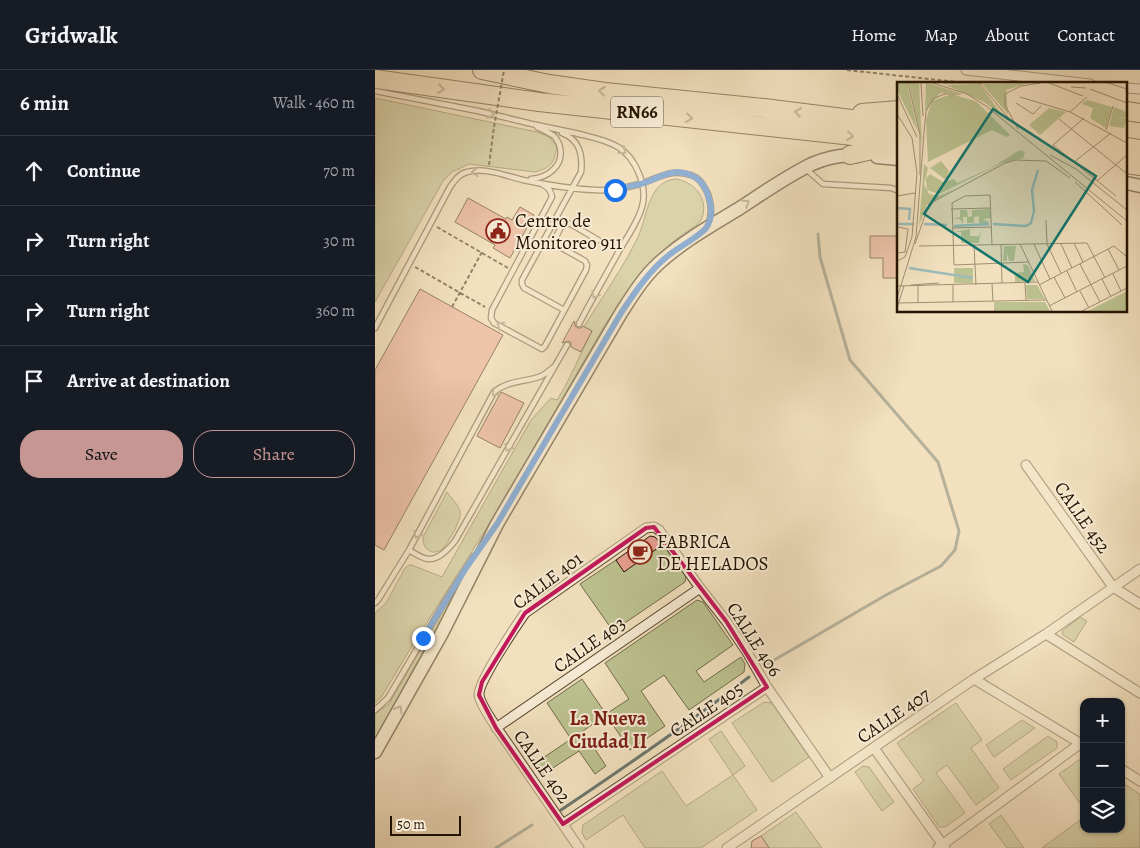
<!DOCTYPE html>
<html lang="en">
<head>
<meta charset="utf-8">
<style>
	:root { --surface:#171b24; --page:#242831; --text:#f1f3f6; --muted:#9ea1a6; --line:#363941; --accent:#c59692 }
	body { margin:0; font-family:Alegreya,serif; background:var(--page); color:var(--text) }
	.controls { position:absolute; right:15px; bottom:15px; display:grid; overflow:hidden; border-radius:10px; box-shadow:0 1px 4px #0004 }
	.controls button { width:45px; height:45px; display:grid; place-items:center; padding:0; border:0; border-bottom:1px solid var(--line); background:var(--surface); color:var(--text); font:25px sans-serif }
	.scale { position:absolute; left:15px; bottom:12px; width:71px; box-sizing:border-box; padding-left:5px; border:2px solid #241300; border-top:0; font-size:14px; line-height:18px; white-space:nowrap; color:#241300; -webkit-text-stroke:4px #f7ebd5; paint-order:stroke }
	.stop { position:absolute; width:15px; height:15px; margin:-11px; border:4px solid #1a73e8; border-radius:50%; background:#fff }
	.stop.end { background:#1a73e8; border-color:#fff; box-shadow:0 1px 5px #0008 }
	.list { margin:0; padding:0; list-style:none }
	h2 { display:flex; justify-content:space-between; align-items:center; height:65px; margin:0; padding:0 20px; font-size:21px }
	h2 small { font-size:16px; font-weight:400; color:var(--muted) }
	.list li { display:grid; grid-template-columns:32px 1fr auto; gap:15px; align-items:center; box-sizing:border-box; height:70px; padding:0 20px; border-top:1px solid var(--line) }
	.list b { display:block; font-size:19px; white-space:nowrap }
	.list em { font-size:16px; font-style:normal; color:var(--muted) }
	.actions { display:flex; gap:10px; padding:15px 20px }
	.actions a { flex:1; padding:11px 0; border:1px solid var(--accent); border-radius:20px; text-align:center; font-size:18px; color:var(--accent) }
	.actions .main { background:var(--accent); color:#111 }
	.icon { flex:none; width:28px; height:28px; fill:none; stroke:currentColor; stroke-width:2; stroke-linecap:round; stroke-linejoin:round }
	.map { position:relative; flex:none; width:765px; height:778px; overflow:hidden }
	header { display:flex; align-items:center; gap:30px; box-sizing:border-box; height:70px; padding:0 25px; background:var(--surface); border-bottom:1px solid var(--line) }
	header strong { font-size:24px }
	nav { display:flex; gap:28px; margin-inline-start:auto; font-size:18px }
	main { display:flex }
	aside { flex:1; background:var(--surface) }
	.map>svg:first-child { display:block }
</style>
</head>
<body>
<header>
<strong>Gridwalk</strong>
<nav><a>Home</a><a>Map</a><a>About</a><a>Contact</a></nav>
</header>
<main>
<aside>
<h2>6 min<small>Walk · 460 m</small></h2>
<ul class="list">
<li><svg class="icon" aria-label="ahead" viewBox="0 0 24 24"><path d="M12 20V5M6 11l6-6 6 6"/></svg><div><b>Continue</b></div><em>70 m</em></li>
<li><svg class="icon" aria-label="right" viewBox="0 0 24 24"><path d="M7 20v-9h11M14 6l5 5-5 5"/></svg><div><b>Turn right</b></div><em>30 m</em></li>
<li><svg class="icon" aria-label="right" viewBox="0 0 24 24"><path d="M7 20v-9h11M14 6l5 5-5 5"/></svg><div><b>Turn right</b></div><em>360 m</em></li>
<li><svg class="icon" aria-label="arrive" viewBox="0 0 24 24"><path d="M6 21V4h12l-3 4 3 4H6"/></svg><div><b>Arrive at destination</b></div></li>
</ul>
<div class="actions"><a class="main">Save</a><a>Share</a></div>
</aside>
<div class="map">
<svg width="765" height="778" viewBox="0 0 765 778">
	<rect width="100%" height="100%" fill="#f2e0be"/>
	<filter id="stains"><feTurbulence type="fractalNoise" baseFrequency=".004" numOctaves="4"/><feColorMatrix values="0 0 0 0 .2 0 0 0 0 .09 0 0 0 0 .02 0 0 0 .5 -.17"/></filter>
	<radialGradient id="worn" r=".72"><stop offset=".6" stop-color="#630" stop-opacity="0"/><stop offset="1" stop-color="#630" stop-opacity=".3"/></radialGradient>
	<path fill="#bcc290" stroke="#706a48" d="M0,28l162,34 12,5 8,10c-3,16 -6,21 -22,25l-66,-8 -17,8 -9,9 -68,121z
		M301,109c18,3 33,19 26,39 -4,9 -13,11 -20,17 -7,5 -13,10 -18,15 -24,21 -40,48 -58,73l-104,180 -24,39 -63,99 -33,55 -7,7v-90l11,-10 19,-35 4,-3h3l30,12 89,-157 20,-22 6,2c14,-22 23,-46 35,-69l-8,-4c18,-30 39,-59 54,-90 7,-15 8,-33 18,-47 5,-7 11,-10 20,-11z
		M72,422c4,6 12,13 13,20 2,7 -13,34 -19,38 -4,2 -8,3 -11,1 -6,-3 -7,-8 -7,-14z
		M289,474l22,32 -1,6 -72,49 -33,-47 36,-24 8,11z
		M322,530l6,2 30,43 -37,26 8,11 37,-25 4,7 -1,8 -55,38 -25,-35 -23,16 24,35 -35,24 -24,-35 -23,16 23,35 -11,8 -16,-23 -37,24 -8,-11 37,-25 -24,-36 35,-24 24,35 23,-15 -24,-36z
		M74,531l1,2 -75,136v-25l14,-10z
		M705,547l7,4 -13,21 -11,-7 -1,-4z
		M389,632l8,1 37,54 -37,25 -40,-59z
		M581,633l26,37 -11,8 28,40 -23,17 -29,-40 -11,8 29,40 -20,14h-6l-26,-38 11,-8 -27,-38z
		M647,650l13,8 -41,29 -8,-12z
		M346,661l24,35 -12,9 24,35 -56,38h-56l-22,-33 -37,25 -4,-7 1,-8 79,-54 24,35 47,-31 -24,-36z
		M673,666l9,6v6l-46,32 -8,-11z
		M709,689v50l-25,-35 20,-14z
		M488,696l6,1 25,35 -12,9 -27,-39z
		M746,712l19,12v53l-2,1h-96l42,-31v12h37z
		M421,742l26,36h-53l-8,-12z
		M626,745l23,33h-17l-18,-24z"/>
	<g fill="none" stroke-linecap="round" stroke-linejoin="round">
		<path stroke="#6d786f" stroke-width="3" d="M389,596l122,-71 55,-29 14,-16 4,-19 -21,-69 -88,-102 -30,-103 -2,-23
			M186,740c64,-43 127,-86 188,-133
			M121,778l36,-23"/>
	</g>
	<path fill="#e79f91" stroke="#241300" d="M93,128l38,21 1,-2 5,3 8,-13 14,8 -24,43 -17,-10 2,-3 -40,-23z
		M495,166h29v42h-16v-20h-13z
		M45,219l83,46 -119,215 -9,-5v-175z
		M199,251l1,1v4l3,2h3l2,-2 9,5 -11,21 -10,-5v-4l-2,-2 -7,2z
		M126,322l23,11 -24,45 -23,-12z
		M275,466l5,1 7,8 -38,27 -8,-12z
		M386,766l8,12h-18l1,-7z"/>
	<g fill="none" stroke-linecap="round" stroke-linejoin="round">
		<g stroke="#584630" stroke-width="7">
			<path id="lane" d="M0,21l103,20 50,12
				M152,53c16,3 32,7 48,10 15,4 30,6 43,14 18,11 30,40 24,60 -4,15 -15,30 -23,44 -13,24 -27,48 -40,73
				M187,63c18,7 21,22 19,39l-59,108v4l2,4 40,22
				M431,99l17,15 68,4 8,3
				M156,109c16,-1 33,-13 29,-31 0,-3 -3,-8 -5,-11 -4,-4 -12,-7 -18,-10
				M168,115c6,2 8,6 9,12l-60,113 -1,8 3,5 48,26 3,-3 41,-76 1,-5 -2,-4 -32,-18 8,-16 5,-4 5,1 27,16
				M0,258l75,-141c5,-7 9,-13 17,-15 18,-5 39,4 56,8 24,5 48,9 72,10 16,1 30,-2 45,-6 20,-6 30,-16 51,-9 9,3 13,11 17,19 3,10 5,21 0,30
				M34,480c5,3 12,8 19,9 10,1 21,-10 27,-18l112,-196
				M0,533l3,-3 31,-50 85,-158c13,-11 29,-10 45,-15 6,-2 11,-7 16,-11
				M0,640l13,-12 56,-95 30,-47"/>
		</g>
		<g stroke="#584630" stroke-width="11">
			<path id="street" d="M591,0l124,14
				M751,18l14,1
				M651,395l87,122 27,17
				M671,564l94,59
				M599,609l109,66
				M121,658l204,-140
				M499,678l71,100
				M746,699l19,12
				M188,754l204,-137
				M204,778c-23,-34 -46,-67 -69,-101 -7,-10 -30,-41 -31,-52 -1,-13 37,-69 46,-82l121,-85 8,-1 5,3 41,58 26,33 21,31 20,35 63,91
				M352,778l247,-169 72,-45 94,-65
				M563,778l143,-105"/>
		</g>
		<g stroke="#241300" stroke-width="15">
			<path id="secondary" d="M502,87l22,2
				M751,113l14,3
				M0,682l67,-119 55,-109 124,-211c11,-17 22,-35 37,-49 24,-22 54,-39 82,-56 23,-15 47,-32 72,-44 14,-6 30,-10 45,-8"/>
		</g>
		<g stroke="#241300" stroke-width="20">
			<path id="highway" d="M107,0l67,14 56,8 159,16 135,17
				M0,9l164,23 360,39
				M751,41l14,2
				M487,43l37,-3
				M751,77l14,2
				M475,85l22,-5h22
				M751,94l14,2"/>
		</g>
		<path stroke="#241300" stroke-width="2" stroke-dasharray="4 2.5" stroke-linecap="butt" d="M472,0l128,14
			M114,95l5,-38
			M62,157l71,41
			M40,197l70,40
			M77,237l30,-55"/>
		<use href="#lane" stroke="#f7ebd5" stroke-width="4.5"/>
		<use href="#street" stroke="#f7ebd5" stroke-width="9"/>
		<use href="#secondary" stroke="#f7ebd5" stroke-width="12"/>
		<use href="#highway" stroke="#f2e0be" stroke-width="18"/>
		<path stroke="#241300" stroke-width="2" stroke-dasharray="4 2.5" stroke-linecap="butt" d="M119,57l10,-57"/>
	</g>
	<defs><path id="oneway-chevron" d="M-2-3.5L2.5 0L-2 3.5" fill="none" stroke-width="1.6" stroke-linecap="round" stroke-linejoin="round" transform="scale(1.25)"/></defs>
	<g stroke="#958468">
		<use href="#oneway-chevron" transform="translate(66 19) rotate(8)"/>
		<use href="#oneway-chevron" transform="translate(227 21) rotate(-173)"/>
		<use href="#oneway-chevron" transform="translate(423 42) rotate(-172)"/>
		<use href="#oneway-chevron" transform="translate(314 48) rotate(6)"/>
		<use href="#oneway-chevron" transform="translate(475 66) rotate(7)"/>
	</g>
	<g stroke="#988a75">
		<use href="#oneway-chevron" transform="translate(116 44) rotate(12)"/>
		<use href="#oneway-chevron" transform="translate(248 81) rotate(38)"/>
		<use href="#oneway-chevron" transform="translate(100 102) rotate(177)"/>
		<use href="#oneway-chevron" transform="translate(371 133) rotate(-32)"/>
		<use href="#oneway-chevron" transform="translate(220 225) rotate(119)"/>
		<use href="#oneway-chevron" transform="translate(125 255) rotate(-146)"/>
		<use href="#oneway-chevron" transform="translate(120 323) rotate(131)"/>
		<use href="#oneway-chevron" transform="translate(133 378) rotate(120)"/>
		<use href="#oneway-chevron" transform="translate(42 465) rotate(118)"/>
		<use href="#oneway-chevron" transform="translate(24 639) rotate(-60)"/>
	</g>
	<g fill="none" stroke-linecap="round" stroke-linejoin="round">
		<path stroke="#1a73e8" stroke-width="6" d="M48,568l43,-70 31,-44 124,-211c14,-21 28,-42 48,-58 9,-7 32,-20 37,-27 7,-10 6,-22 2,-33 -4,-11 -9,-17 -20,-21 -17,-6 -31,5 -47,10 -9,2 -17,3 -26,6"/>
	</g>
	<path d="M0 0H765V778H0ZM279,457l72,94 41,66 -204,137 -67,-96 -17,-33 3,-13 43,-69 121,-85z" fill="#f2e0be" fill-opacity=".55" fill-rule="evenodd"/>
	<path fill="none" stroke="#c2185b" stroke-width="4" stroke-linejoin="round" d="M279,457l72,94 41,66 -204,137 -67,-96 -17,-33 3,-13 43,-69 121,-85z"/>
	<defs>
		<g id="civic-ring" transform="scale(1.25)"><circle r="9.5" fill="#f7ebd5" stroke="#8f2418" stroke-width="1.5"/><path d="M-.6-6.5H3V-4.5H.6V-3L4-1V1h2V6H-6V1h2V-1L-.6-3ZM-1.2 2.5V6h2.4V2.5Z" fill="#8f2418"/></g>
		<g id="cafe-ring" transform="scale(1.25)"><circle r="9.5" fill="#f7ebd5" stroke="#8f2418" stroke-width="1.5"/><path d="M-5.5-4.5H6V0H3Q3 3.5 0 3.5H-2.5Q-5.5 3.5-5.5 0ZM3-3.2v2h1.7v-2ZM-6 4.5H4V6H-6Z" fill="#8f2418"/></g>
	</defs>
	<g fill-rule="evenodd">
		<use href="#civic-ring" x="123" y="161"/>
		<use href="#cafe-ring" x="265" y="482"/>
	</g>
	<g text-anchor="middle" stroke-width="4" stroke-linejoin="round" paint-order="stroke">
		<rect fill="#f7ebd5" stroke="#635440" stroke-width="1" x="236" y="26.5" width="52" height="31" rx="4"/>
		<g font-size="18" font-weight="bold" fill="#241300">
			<text x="262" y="48">RN66</text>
		</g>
		<g font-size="19" fill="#241300" stroke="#f7ebd5" text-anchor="start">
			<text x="140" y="157">Centro de<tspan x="140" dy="22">Monitoreo 911</tspan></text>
			<text x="282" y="478">FABRICA<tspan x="282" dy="22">DE HELADOS</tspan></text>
		</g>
		<g font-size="19" fill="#241300" stroke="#f7ebd5">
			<text transform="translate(708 447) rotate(55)" y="7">CALLE 452</text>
			<text transform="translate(172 510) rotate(-37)" y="7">CALLE 401</text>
			<text transform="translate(380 569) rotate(57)" y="7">CALLE 406</text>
			<text transform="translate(214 574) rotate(-35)" y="7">CALLE 403</text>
			<text transform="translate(331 639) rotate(-34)" y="7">CALLE 405</text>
			<text transform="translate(518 645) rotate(-34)" y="7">CALLE 407</text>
			<text transform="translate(168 696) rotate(55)" y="7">CALLE 402</text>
		</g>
		<g font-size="20" font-weight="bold" fill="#7a1f14" stroke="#f7ebd5">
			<text x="233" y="655">La Nueva<tspan x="233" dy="23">Ciudad II</tspan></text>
		</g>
	</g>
	<g transform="translate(522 12)">
		<rect width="230" height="230" fill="#f2e0be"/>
		<path d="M0,1h10l11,49 -21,-42zM12,1h10l3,61zM29,1h2l32,10h-20l-15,18zM132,1l-23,7 2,24 -26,-30zM82,2l25,33 -20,-15 -38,-17zM55,12l25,8 33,33 -3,2 -15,-7 -64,32 -2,-43 6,-18zM190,18l25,7 -6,21 -16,-10 3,-10 -11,-4zM217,25l13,5v5h-8l8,1 -3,10 -15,-2zM152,26l17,4 -26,23 -11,-10zM123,68l5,2 -2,6 -21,5 -63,31 -12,-4 -1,-12 4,-4 13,8 11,-3 3,4 34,-15zM44,79l8,10 -3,9 -16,-12zM27,82l4,4 -4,16 5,10 10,2 17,-8 -29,17 -8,21zM93,127l1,9 -8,1 7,4h-11v-7l-5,1v6h-7v-6h-4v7l-3,-5h-7l7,-2v-7h7l1,7 4,-1v-6zM73,147v7h9l2,-7 -2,14h-18v-11h-7zM107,164h12l-2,15h-5l-2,-8v8h-4zM126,182l5,1 7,16 -20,1v-9l9,-1zM57,186h19v15h-19zM129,203h11l8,14h-18zM230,209v20h-39zM97,220h51l5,9h-56z" fill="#bcc290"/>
		<path fill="none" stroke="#9dbbb9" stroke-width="2.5" d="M0,126l13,1 -1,11M0,142h17M27,142l23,1M96,142l33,2 5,-3 3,-12 -2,-21 6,-20M57,144l35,-2M12,186l64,10"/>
		<path fill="none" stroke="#a08e72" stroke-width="1" d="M11,1l12,52v40M24,1l2,33M36,1l34,11 19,12 141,115M46,1h39M82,1l33,39M152,1l34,13M211,1l19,6M174,5l15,1M193,7l37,14M0,12l20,43M123,15l50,15 57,31M119,21l17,11 8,-8M173,30l17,-15M0,32l15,24 5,35 -5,64 -7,20 -8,4M187,36l-31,27 63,51M162,37l68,55M121,47l-13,-24v-11l16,-8 19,-3M209,48l7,-24M27,51l2,-22 7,-12 11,-5h17M153,73l26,14 51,41M177,80l37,-29M200,99l30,-26M178,100l47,43M0,114l18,-3M54,127l40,-1M149,138l1,24 14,29M0,145l11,2 -3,23 -8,1M55,146l39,-1M177,161l9,19M18,162l14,-40 76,-41 11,-3 30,1 24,17M123,162l32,67M137,162l16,35M164,162l11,24M77,163l2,40M95,163l-2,-50 -25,1 -13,7 2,62 75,-3M104,163l1,38M22,164l168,-3 18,35M211,167l11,21M183,182l20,38M170,189l10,21M216,192l8,17M157,195l11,21M205,197l9,18M128,201l1,17M95,202l1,17M14,203l28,-2M56,203v17M142,203l75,-39 13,11M0,204l141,-4M21,204v16M183,209l9,17M0,216l19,-61 8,-104M2,221l147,-3M152,224l78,-40M0,226l7,-22M185,229l45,-23"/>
		<path fill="#0f766e" fill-opacity="0.15" stroke="#0f766e" stroke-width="2.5" d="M96,27l103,67 -68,106 -104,-68z"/>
		<rect width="230" height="230" fill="none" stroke="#241300" stroke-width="2.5"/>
	</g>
	<rect width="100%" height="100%" filter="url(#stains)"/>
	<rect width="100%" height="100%" fill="url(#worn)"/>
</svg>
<div class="controls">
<button>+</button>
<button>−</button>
<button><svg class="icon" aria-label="layers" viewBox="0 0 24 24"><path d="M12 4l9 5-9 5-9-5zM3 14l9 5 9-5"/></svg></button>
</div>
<div class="scale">50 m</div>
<div class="stop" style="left:240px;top:120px"></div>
<div class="stop end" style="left:48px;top:568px"></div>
</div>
</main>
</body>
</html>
